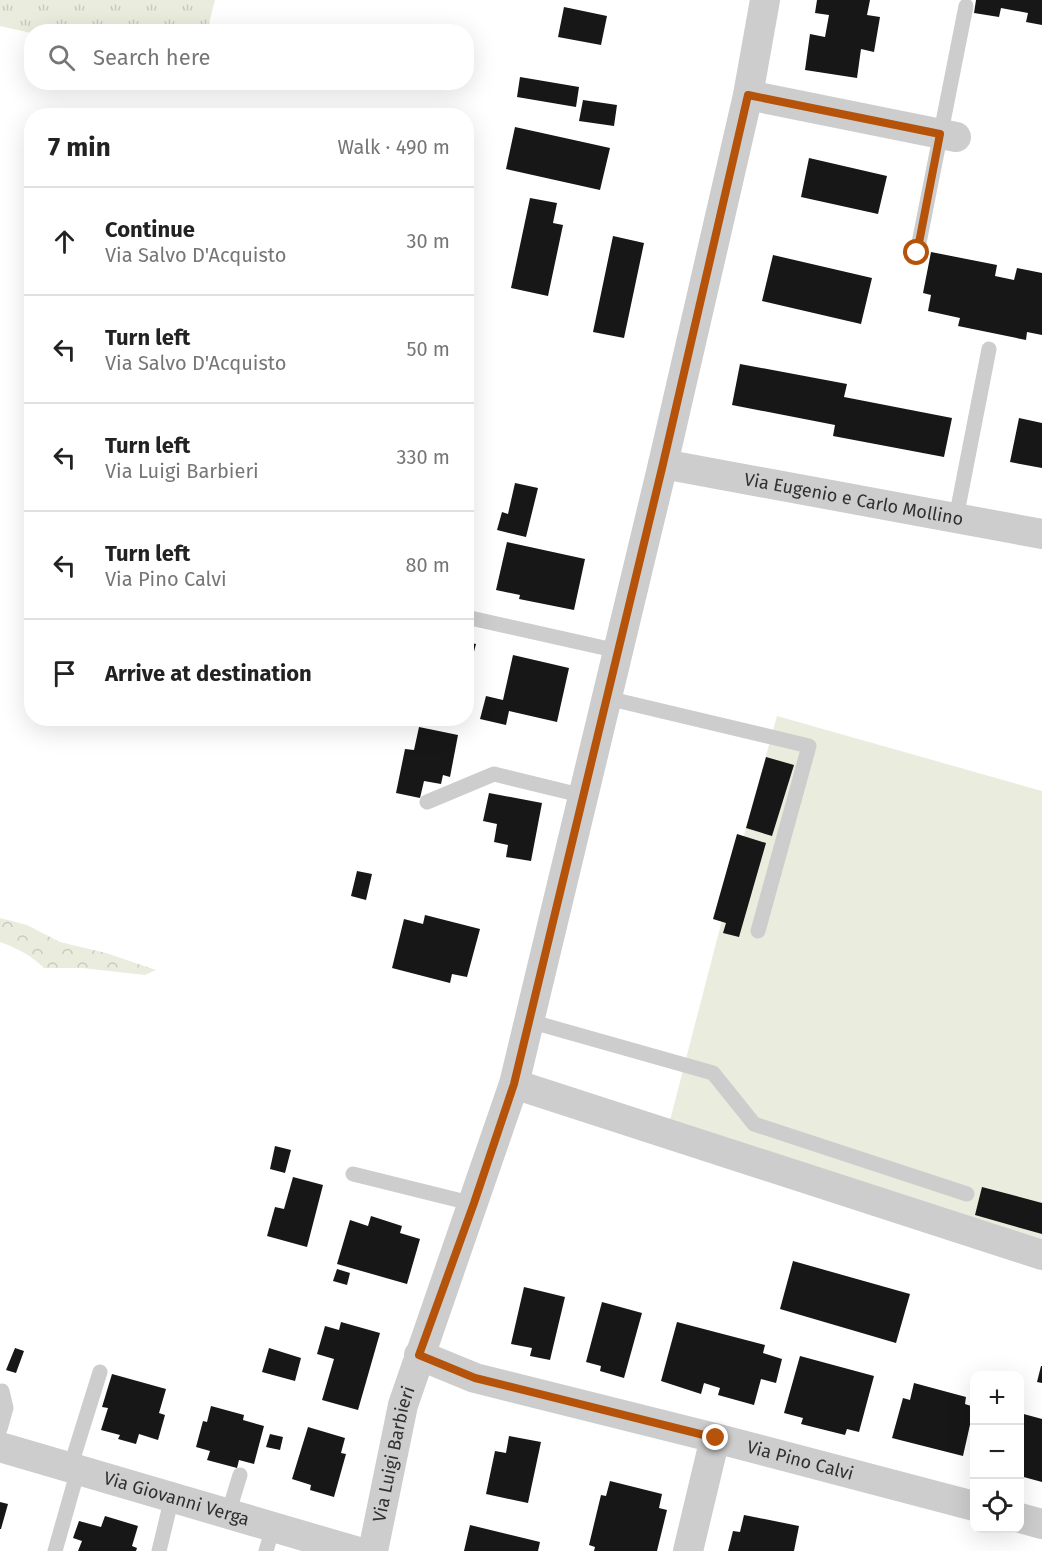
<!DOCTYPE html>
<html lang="en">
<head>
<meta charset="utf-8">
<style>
	:root { --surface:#fff; --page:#f6f6f6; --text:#222; --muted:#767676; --line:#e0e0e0 }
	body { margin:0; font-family:"Fira Sans",sans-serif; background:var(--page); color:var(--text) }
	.controls { position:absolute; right:18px; bottom:18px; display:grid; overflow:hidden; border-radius:12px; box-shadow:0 6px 24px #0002 }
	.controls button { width:54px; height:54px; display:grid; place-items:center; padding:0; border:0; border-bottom:2px solid var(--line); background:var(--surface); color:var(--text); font:30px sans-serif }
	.stop { position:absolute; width:18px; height:18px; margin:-14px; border:4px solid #b45309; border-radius:50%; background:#fff }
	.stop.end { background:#b45309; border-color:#fff; box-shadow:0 2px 6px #0008 }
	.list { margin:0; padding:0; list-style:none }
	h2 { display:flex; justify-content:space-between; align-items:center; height:78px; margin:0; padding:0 24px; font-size:26px }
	h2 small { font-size:20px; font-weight:400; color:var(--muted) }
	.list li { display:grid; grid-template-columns:39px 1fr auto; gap:18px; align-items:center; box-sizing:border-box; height:108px; padding:0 24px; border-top:2px solid var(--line) }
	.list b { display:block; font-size:22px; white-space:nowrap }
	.list p { margin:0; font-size:20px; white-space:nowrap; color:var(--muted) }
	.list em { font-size:20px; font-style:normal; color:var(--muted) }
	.icon { flex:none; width:33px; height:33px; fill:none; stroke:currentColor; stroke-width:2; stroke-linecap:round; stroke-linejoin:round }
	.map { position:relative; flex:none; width:1042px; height:1551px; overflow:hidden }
	.search { position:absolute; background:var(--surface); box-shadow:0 6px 24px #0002; left:24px; top:24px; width:450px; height:66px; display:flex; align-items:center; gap:15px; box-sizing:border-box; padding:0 21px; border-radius:24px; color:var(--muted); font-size:22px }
	.panel { position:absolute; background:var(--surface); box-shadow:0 6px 24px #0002; left:24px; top:108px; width:450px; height:618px; border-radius:24px }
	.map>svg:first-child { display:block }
</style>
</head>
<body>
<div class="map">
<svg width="1042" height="1551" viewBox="0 0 1042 1551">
	<defs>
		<pattern id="grass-tufts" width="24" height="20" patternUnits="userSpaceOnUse" patternTransform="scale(1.5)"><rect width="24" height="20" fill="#eaecde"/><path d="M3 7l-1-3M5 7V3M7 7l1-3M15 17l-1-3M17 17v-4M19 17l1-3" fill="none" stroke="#c9cbbf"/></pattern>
		<pattern id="forest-crowns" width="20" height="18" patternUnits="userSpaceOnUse" patternTransform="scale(1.5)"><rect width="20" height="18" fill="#eaecde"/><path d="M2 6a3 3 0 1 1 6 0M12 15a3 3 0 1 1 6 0" fill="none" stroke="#c9cbbf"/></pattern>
	</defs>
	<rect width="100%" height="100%" fill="#fff"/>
	<path fill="url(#grass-tufts)" d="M0,0h215l-8,31 -175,1 -1,1 -31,-7z"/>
	<path fill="url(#forest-crowns)" d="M0,918l27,7 33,17 46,11 50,17 -11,5 -63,-7h-38c-12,-12 -27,-20 -44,-26z"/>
	<path fill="#eaecde" d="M777,716l265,75v454l-374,-117 78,-300z"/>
	<path fill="#171717" d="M817,0h53l-3,15 13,2 -6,35 -13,-3 -4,29 -52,-8 5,-36 15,3 4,-22 -14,-2z
		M976,0h66v25l-16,-3 2,-9 -27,-5 -2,9 -25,-4z
		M564,7l43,9 -6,29 -43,-8z
		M520,77l59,10 -3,20 -59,-10z
		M583,100l34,5 -3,21 -35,-5z
		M515,127l95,21 -10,42 -94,-21z
		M809,158l78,18 -9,38 -77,-17z
		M530,198l27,5 -4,20 10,2 -15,71 -37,-8z
		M613,236l31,7 -20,95 -31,-6z
		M931,252l66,13 -2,11 19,4 3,-12 25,5v62l-15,-3 -1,8 -68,-14 2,-8 -32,-7 3,-16 -8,-2z
		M773,255l99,23 -11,46 -99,-23z
		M740,364l107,20 -3,13 108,21 -8,39 -111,-21 2,-11 -103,-20z
		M1019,418l23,5v45l-32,-6z
		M466,447l5,1 -4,15h-1z
		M515,483l23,5 -12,49 -29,-7 5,-18 6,2z
		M466,486l4,1 -3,13h-1z
		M507,542l78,17 -11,51 -55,-11 1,-4 -24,-5z
		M466,642l10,2 -9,34h-1z
		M513,655l56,13 -12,54 -48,-11 -3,14 -26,-6 6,-23 17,4z
		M419,727l39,8 -8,42 -7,-2 -2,9 -17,-3 -4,17 -24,-5 9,-44 9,1z
		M766,757l28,8 -22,71 -26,-8z
		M489,793l53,10 -11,58 -25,-4 2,-12 -14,-3 3,-18 -14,-3z
		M737,834l29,9 -27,94 -16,-4 3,-10 -13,-4z
		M357,871l15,3 -6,26 -15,-4z
		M425,915l55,14 -13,48 -15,-3 -2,9 -58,-15 12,-49 19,5z
		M275,1146l16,4 -6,23 -15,-4z
		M293,1177l30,8 -16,62 -40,-11 8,-29 9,2z
		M982,1187l60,16v31l-67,-19z
		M371,1216l31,10 -2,7 20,6 -13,45 -70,-20 13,-44 18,6z
		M793,1261l117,33 -14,49 -116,-34z
		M337,1269l13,4 -3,12 -14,-4z
		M524,1287l41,10 -15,63 -20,-4 2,-8 -21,-4z
		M602,1302l40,11 -18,65 -24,-7 1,-5 -15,-4z
		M341,1322l39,11 -22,77 -36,-10 12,-41 -17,-5 8,-28 14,4z
		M677,1322l88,23 -2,8 19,6 -6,24 -15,-4 -7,26 -36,-10 2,-7 -16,-5 -3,11 -40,-13z
		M15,1348l9,3 -8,22 -10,-3z
		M269,1348l32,10 -6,23 -33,-9z
		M800,1356l74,20 -15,56 -12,-3 -2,6 -44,-11 2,-6 -19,-5z
		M1041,1366h1v17l-5,-1z
		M112,1374l54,15 -7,24 6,2 -7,25 -19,-6 -3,10 -18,-5 2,-4 -19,-5 7,-22 -6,-1z
		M914,1383l52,14 -1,7 9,3 -11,49 -71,-18 11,-40 7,2z
		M211,1406l33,9 -1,5 21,6 -10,38 -15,-4 -2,8 -30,-8 3,-9 -14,-4 7,-26 4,1z
		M1020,1413l22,6v63l-22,-6z
		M308,1427l37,11 -4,15 5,1 -12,43 -24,-7 1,-5 -19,-6z
		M270,1434l13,3 -3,13 -14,-3z
		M509,1436l32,6 -13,61 -42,-9 9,-43 11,2z
		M610,1481l52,13 -3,14 8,2 -10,41h-63l1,-4 -6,-2 12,-50 5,1z
		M0,1502l8,2 -7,25h-1z
		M744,1515l55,11 -5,25h-66l5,-20 7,1z
		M105,1516l33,10 -6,20 5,2 -1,3h-58l4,-10 -9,-3 6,-17 22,6z
		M470,1525l70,17 -2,9h-74z"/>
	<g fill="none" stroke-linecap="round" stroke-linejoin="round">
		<path stroke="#cdcdcd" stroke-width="15" d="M917,253l49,-247
			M956,518l33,-169
			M466,617l152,34
			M607,698l202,48 -51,185
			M427,802l67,-28 90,22
			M529,1021l184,52 41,51 213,70
			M353,1174l121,30
			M0,1429l6,-21 -4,-17
			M70,1468l30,-96
			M228,1514l12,-39
			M55,1551l23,-81
			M159,1551l13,-54
			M266,1551l7,-24"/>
		<g stroke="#cdcdcd" stroke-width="30">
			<path d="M748,95l208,42"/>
			<path id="s1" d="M663,464l379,70"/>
			<path d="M514,1084l528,171"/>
			<path id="s2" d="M419,1355l56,23 240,60 259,68"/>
			<path id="s3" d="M0,1447l355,104"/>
			<path d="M1020,1518l22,6"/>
			<path id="s4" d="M373,1551l30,-146 111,-321 149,-620 85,-369 17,-95"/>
			<path d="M688,1551l27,-113"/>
		</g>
	</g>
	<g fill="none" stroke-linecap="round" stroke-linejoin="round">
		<path stroke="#b45309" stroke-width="8" d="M716,1438l-241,-60 -56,-23 55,-152 40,-119 149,-620 85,-369 192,39 -23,119"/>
	</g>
	<g text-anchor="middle" stroke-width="6" stroke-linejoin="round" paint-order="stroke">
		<g font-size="18" fill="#303030" stroke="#fff">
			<text dy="6" stroke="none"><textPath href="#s1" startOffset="194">Via Eugenio e Carlo Mollino</textPath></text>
			<text dy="6" stroke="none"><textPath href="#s4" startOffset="99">Via Luigi Barbieri</textPath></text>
			<text dy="6" stroke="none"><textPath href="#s2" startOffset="396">Via Pino Calvi</textPath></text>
			<text dy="6" stroke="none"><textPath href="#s3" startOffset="184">Via Giovanni Verga</textPath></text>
		</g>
	</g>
</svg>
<div class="controls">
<button>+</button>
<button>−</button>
<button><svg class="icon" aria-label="locate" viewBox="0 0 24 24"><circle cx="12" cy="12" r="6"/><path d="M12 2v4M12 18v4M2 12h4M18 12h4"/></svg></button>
</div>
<div class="stop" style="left:917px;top:253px"></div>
<div class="stop end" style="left:716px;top:1438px"></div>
<div class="search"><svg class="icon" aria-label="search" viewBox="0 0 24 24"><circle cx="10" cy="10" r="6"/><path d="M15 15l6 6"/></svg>Search here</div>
<section class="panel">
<h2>7 min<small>Walk · 490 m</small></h2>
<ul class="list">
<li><svg class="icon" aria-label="ahead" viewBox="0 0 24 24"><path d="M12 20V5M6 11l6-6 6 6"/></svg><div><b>Continue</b><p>Via Salvo D'Acquisto</p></div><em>30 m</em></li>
<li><svg class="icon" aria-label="left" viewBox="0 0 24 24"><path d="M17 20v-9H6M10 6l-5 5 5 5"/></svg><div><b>Turn left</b><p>Via Salvo D'Acquisto</p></div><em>50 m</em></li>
<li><svg class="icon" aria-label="left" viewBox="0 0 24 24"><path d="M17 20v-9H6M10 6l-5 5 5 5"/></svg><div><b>Turn left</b><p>Via Luigi Barbieri</p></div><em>330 m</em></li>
<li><svg class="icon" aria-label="left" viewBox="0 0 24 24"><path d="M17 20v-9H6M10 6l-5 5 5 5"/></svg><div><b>Turn left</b><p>Via Pino Calvi</p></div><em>80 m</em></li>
<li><svg class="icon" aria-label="arrive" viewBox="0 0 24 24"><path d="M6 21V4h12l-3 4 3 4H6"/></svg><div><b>Arrive at destination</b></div></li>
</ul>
</section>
</div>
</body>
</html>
